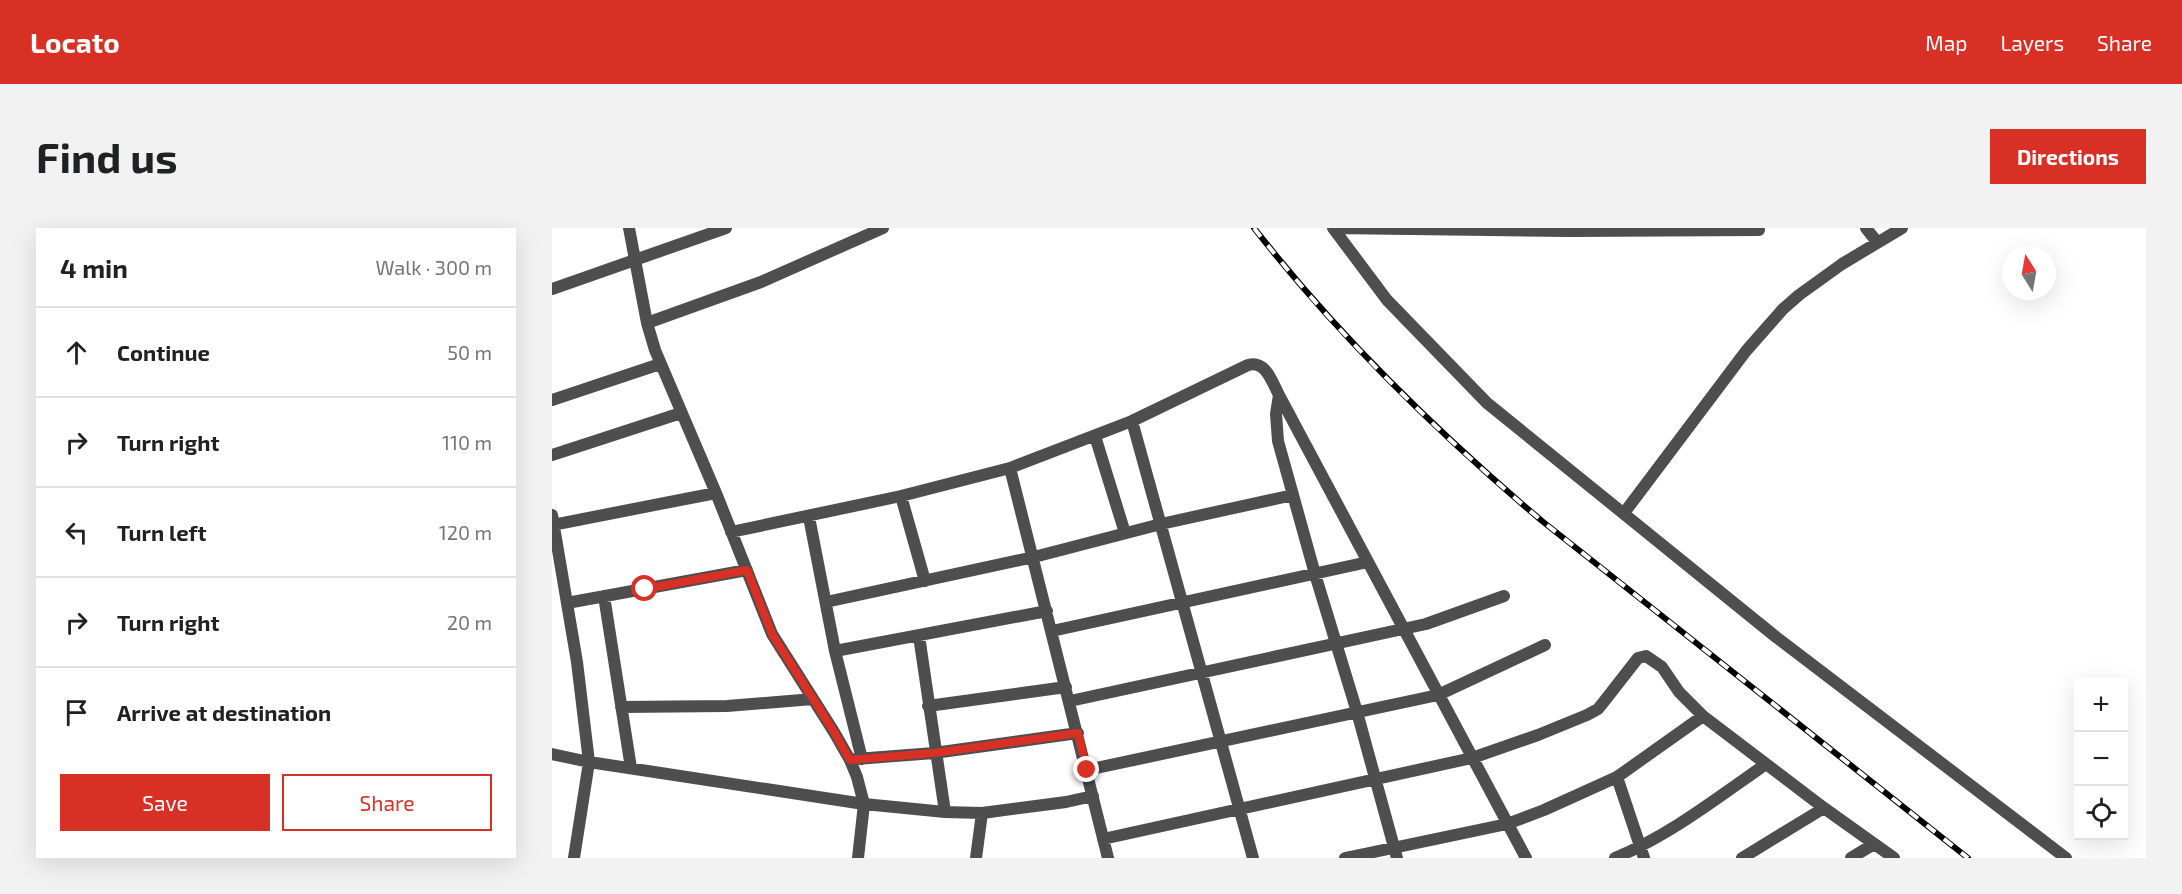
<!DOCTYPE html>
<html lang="en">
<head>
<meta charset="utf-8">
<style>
	:root { --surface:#fff; --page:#f2f2f2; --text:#202124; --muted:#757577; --line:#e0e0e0; --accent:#d93025 }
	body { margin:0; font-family:"Exo 2",sans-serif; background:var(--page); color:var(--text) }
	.controls { position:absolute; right:18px; bottom:18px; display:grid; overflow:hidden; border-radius:0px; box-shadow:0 6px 24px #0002 }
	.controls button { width:54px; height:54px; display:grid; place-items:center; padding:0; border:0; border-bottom:2px solid var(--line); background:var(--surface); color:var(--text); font:30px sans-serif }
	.compass { position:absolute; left:1450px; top:18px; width:54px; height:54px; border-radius:50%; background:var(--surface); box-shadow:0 6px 24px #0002; rotate:349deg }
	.stop { position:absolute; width:18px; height:18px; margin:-14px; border:4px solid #d93025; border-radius:50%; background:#fff }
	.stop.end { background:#d93025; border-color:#fff; box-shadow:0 2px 6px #0008 }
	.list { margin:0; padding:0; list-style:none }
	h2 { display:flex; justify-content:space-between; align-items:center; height:78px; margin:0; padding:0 24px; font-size:26px }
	h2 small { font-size:20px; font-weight:400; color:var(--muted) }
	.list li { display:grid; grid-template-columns:39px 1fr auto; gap:18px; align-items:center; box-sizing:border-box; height:90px; padding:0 24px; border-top:2px solid var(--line) }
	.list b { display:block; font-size:22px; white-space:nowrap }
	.list em { font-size:20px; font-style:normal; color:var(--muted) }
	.actions { display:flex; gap:12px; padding:18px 24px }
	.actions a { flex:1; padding:14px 0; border:2px solid var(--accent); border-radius:0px; text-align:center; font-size:21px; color:var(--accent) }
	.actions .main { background:var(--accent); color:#fff }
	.icon { flex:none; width:33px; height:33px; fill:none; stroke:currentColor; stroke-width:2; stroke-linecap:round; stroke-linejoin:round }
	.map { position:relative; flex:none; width:1594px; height:630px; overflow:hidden; border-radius:0px }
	header { display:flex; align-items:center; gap:36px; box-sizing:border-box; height:84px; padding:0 30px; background:var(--accent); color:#fff }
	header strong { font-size:28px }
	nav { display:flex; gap:33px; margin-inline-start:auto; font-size:21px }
	.intro { display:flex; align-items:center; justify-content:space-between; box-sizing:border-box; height:144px; padding:0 36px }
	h1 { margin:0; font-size:42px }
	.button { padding:15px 27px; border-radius:0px; background:var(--accent); color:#fff; font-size:21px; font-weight:700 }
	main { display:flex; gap:36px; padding:0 36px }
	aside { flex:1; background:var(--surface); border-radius:0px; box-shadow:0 6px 24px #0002 }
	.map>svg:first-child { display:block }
</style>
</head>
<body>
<header>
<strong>Locato</strong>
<nav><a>Map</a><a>Layers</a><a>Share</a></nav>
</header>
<div class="intro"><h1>Find us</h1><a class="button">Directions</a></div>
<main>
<aside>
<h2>4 min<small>Walk · 300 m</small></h2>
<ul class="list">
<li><svg class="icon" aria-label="ahead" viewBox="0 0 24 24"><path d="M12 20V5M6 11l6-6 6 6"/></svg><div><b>Continue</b></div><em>50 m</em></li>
<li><svg class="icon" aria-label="right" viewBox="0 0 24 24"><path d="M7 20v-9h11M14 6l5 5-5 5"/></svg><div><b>Turn right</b></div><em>110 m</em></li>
<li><svg class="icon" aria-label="left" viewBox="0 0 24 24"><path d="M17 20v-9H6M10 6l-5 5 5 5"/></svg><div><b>Turn left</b></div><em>120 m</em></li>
<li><svg class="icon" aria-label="right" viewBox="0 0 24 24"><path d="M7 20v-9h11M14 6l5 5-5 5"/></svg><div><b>Turn right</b></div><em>20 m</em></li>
<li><svg class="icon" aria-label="arrive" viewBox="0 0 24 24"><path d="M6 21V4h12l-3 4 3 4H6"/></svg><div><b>Arrive at destination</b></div></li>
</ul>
<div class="actions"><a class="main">Save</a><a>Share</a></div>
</aside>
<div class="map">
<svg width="1594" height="630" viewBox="0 0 1594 630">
	<rect width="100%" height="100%" fill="#fff"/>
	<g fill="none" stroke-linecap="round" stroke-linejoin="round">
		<path stroke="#4e4e4e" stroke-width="12" d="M77,0l18,95 8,27 61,143 56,141 62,98 16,28 7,17 7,27 -6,54
			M781,0l54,72 100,103 289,234 290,221
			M781,0l235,3 191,-1
			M1314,0l11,14
			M0,61l174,-61
			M95,95l114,-41 122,-54
			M727,167l-3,19 2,27 37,133 42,138 40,146
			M0,172l108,-36
			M580,193l121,437
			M543,208l30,97
			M0,227l129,-42
			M458,240l98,390
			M349,268l24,85
			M1072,285l122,-162 37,-42 16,-14 43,-31 60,-36
			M0,287l25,147 12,100 -37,-8
			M257,289l26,134 27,108
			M0,297l164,-32
			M179,304l170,-36 109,-28 122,-47 116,-56c18,-5 24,17 31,30l247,463
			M52,368l27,172
			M274,374l208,-45 127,-33 132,-29
			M15,375l180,-33
			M500,403l316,-69
			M367,408l26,176
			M283,423l212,-40
			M518,473l356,-77 78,-28
			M376,478l138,-19
			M69,479l106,-1 86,-7
			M304,531l78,-6 144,-20
			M535,542l351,-75 107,-50
			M1065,549l27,81
			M551,611l369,-81 66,-23 49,-20 11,-6 8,-10 32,-41 8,-2 16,11 17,25 24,24 121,92 70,50
			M22,630l15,-96 275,42 81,8 37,1 84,-11 27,-6
			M424,630l6,-45
			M793,630l162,-34 37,-14 73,-33 86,-61
			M1063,630c55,-23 102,-60 151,-94
			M1190,630l82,-50
			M1299,630l23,-14"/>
		<g stroke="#000" stroke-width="6">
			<path id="rail" d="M702,0c85,109 183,204 288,293l426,337"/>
		</g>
		<use href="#rail" stroke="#fff" stroke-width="4" stroke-dasharray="11" stroke-linecap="butt"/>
	</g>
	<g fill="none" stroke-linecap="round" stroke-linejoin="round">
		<path stroke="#d93025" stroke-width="8" d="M93,361l102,-19 25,64 62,98 16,28 84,-7 144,-20 9,37"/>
	</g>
</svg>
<div class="controls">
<button>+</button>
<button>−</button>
<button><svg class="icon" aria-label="locate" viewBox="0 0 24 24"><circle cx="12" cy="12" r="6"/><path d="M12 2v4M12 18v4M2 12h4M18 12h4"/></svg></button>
</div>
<svg class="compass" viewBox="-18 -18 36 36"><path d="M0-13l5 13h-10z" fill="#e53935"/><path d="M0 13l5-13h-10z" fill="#757577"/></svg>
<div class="stop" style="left:93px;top:361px"></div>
<div class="stop end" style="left:535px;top:542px"></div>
</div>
</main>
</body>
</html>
